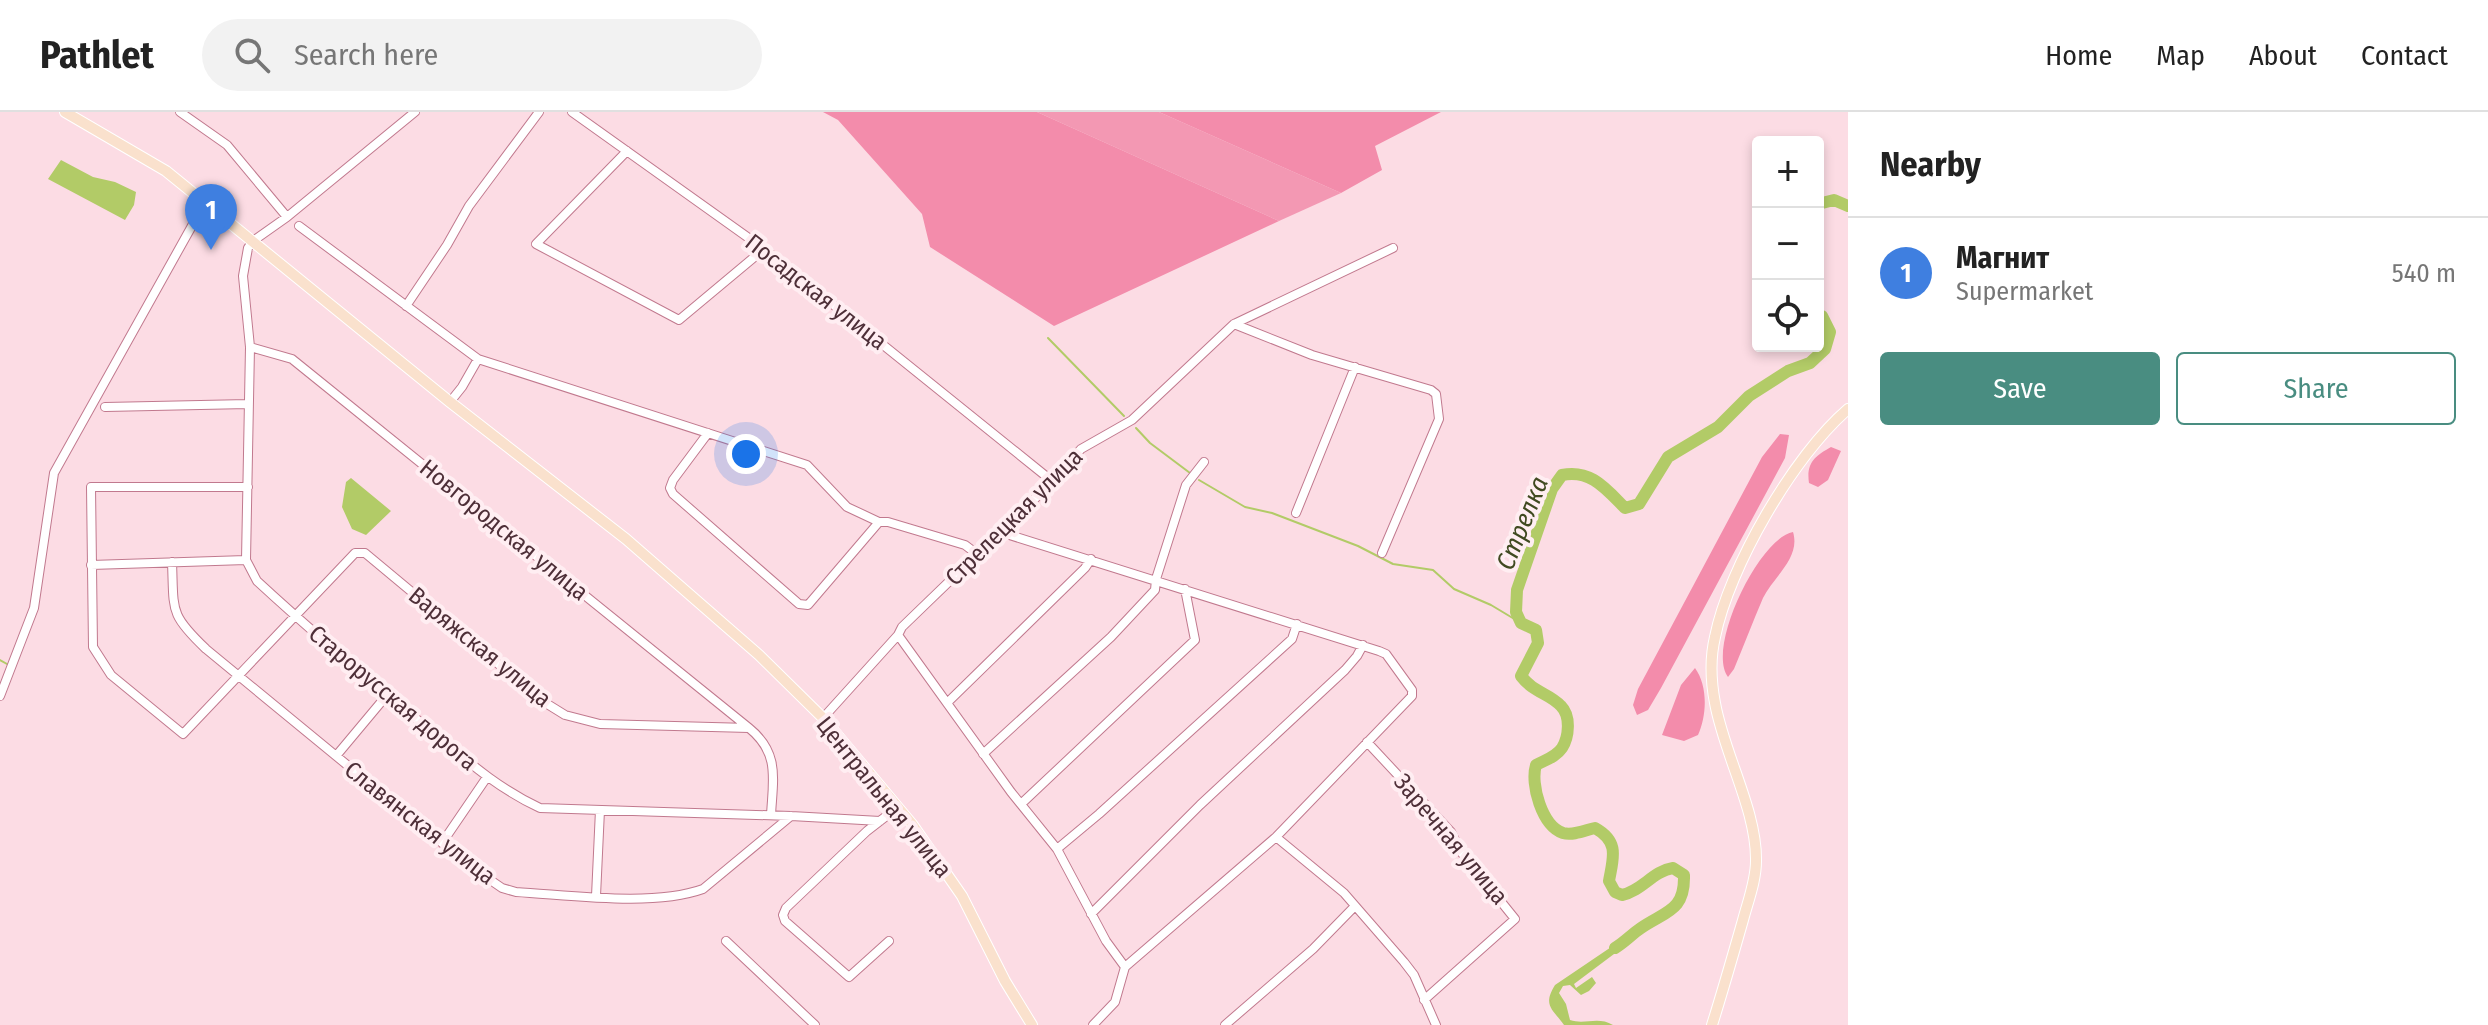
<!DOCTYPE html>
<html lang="en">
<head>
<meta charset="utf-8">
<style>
	:root { --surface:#fff; --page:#f2f2f2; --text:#222; --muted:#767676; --line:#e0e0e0; --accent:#498d81 }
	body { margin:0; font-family:"Fira Sans Condensed",sans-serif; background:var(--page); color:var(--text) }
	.controls { position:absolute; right:24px; top:24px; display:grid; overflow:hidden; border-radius:8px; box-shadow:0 4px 12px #0003 }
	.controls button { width:72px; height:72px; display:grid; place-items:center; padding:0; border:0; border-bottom:2px solid var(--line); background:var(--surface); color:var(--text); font:40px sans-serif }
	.you { position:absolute; left:746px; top:342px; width:28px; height:28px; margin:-20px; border:6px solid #fff; border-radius:50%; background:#1a73e8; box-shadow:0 0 0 12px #1a73e833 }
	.badge { display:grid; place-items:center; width:52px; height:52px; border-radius:50%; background:var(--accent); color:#fff; font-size:26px; font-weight:700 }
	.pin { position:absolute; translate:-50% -66px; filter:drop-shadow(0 2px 4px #0008) }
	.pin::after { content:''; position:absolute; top:42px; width:28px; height:24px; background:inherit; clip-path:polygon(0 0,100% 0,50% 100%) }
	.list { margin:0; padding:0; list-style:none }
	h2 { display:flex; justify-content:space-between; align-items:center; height:104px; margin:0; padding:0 32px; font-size:34px }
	h2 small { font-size:26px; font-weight:400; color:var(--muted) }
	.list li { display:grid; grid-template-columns:52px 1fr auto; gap:24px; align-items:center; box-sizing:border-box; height:112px; padding:0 32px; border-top:2px solid var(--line) }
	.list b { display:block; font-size:30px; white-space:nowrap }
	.list p { margin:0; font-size:26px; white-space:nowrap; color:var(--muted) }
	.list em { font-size:26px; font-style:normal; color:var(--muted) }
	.actions { display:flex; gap:16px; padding:24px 32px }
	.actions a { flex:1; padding:18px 0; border:2px solid var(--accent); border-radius:8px; text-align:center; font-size:28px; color:var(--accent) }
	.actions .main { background:var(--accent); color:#fff }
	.icon { flex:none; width:44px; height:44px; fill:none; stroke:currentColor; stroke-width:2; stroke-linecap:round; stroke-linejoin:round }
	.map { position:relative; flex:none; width:1848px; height:913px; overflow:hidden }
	header { display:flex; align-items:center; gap:48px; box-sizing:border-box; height:112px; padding:0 40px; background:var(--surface); border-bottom:2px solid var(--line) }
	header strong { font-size:38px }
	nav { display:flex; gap:44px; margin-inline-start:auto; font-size:28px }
	.search { width:560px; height:72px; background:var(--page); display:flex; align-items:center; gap:20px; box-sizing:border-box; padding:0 28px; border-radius:44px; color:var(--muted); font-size:30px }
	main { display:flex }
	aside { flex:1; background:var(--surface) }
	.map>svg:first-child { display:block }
</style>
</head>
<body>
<header>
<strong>Pathlet</strong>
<div class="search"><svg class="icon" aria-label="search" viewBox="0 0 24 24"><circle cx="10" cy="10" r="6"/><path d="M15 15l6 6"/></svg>Search here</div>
<nav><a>Home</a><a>Map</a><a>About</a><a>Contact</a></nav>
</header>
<main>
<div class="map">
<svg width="1848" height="913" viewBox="0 0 1848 913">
	<rect width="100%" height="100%" fill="#fcdce4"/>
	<path fill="#f398b3" d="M1037,0h122l182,81 -62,28z"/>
	<path fill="#f38cab" d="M823,0h214l242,109 -225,105 -124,-79 -8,-33 -84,-94z
		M1159,0h282l-66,34 7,24 -41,23z
		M1780,322l9,1 -4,23 -124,230 -13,22 -11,5 -4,-10 5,-16 124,-232z
		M1831,335l10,4 -13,29 -10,7 -9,-4c-3,-20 6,-27 22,-36z
		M1793,420c8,26 -20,45 -30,66 -10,23 -19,47 -29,71l-6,8c-22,-29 31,-139 65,-145z
		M1695,556c13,18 12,47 3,67l-14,6 -22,-6 19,-50z"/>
	<path fill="#b2cb67" d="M61,48l32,17 22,5 21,10 -2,13 -9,15 -77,-41z
		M351,366l40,33 -25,24 -14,-6 -10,-22 4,-25z
		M1626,825l4,5 -56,42 2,4 16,-11 4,6 -7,8 -8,4 -11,-10 -7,1 -4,7 7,11 4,16c15,5 28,-4 43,5h-49c-11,-16 -22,-19 -9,-40z"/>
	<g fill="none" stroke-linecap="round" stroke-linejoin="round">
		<path stroke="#b2cb67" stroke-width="2" d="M1845,92l3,-2
			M1048,226l76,78
			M1136,316l14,15 40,30
			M1199,368l46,27 27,6 86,33 35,18 40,6 21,19 37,16 30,18
			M0,548l7,4"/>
		<path stroke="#b2cb67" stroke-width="12" d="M1818,92l16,-4 14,6
			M1615,836c10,-6 17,-14 26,-20 25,-17 44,-17 43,-53l-11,-7c-20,3 -31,23 -51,27l-7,-3 -6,-11c4,-23 11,-39 -14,-53 -9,2 -22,8 -32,5 -21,-7 -33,-49 -27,-68 9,-5 20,-8 26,-17 7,-11 9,-32 -1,-42 -12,-13 -27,-13 -40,-30l17,-33 -2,-13 -15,-7 -5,-11 1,-22 35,-101 10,-14c29,-6 44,14 63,33l14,-4 29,-47 50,-30 31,-31 39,-25 22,-8 15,-14 5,-17 -8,-16 -4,-2"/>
		<g stroke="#c1798e" stroke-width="10">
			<path id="minor" d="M180,0l47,33 60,72
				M415,0l-128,105 -34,24 -5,7 -5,28 7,71 -4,213 11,21c54,50 111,98 168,145 38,31 70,61 115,82l251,8 89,5
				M572,0l192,137 288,232
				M627,39l-91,93 143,76 85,-71
				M299,114l179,133 329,106 40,42 32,15h9l77,23 12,9
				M406,194l41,-61 22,-39 70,-94
				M1234,212l78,31 119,35 5,4 3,25 -57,134
				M250,235l42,12 457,369
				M450,290l12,-15 16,-28
				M105,295l143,-3
				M708,321l-35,47 -3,8 3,6 126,110 9,1 71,-83
				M248,375h-157l2,160 18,28 72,59 172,-181h10l179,149 21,13 35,9 149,4c31,25 24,51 22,87
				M1296,401l59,-146
				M1000,420l379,119 7,3 26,36v6l-136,141 -151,130
				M172,450c2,49 -3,52 34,87l264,217 32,22 14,4c54,3 137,15 187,-3l88,-73
				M91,453l155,-5
				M898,523l113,157 46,57 49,92 19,26 -10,35 -22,23
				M0,584l34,-88 20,-135 139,-249 15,-19
				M948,590l137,-134 6,-9
				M823,606l75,-83 4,-8 146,-141 33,-37 51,-29 102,-96 159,-76
				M1367,630l84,90 10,20 54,67 -91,81
				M983,642l128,-117 44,-47 1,-11 30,-94 18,-23
				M336,644l51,-61
				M1021,692l174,-164 -10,-51
				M1276,725l68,56 60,69 10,13 22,50
				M442,731l45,-66
				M1057,737l42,-35 193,-175 5,-15
				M596,784l4,-86
				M1091,802l109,-109 145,-135 12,-14 6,-11
				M726,829l89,84
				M889,829l-40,36 -64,-56 -2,-6 3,-7 81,-77 31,-24
				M1225,913l88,-76 42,-43"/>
		</g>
		<g stroke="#fff" stroke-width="12">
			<path id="major" d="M65,0l101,59 284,231 176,137 133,116 64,63 89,106 50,72 43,85 27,44
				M1712,913c11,-35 21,-70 31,-105 5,-19 13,-39 13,-59 1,-50 -32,-107 -41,-158 -4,-21 -5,-45 0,-66 14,-70 79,-182 133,-228"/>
		</g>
		<use href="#minor" stroke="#fff" stroke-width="8"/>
		<use href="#major" stroke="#fae1cd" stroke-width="10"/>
	</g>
	<g text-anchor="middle" stroke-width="8" stroke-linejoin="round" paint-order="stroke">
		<g font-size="24" fill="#4e2f38" stroke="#ffeef2">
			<text transform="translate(816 180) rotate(38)" y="8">Посадская улица</text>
			<text transform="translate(1014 405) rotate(-45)" y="8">Стрелецкая улица</text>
			<text transform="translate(504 418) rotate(39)" y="8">Новгородская улица</text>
			<text transform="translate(480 535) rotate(39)" y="8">Варяжская улица</text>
			<text transform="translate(393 586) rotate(40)" y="8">Старорусская дорога</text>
			<text transform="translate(884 685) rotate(51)" y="8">Центральная улица</text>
			<text transform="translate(420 711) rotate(38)" y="8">Славянская улица</text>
			<text transform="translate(1451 727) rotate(50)" y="8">Заречная улица</text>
		</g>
		<g font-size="26" font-style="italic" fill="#404a21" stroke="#ffeef2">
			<text transform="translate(1522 411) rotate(-68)" y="9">Стрелка</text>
		</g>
	</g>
</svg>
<div class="controls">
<button>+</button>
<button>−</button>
<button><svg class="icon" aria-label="locate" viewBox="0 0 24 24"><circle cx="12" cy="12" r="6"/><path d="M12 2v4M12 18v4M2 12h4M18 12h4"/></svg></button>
</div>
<div class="you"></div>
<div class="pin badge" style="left:211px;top:138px;background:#3f7fe0">1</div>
</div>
<aside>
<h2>Nearby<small></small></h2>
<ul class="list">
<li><span class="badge" style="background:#3f7fe0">1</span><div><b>Магнит</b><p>Supermarket</p></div><em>540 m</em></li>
</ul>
<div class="actions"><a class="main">Save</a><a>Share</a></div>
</aside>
</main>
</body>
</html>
